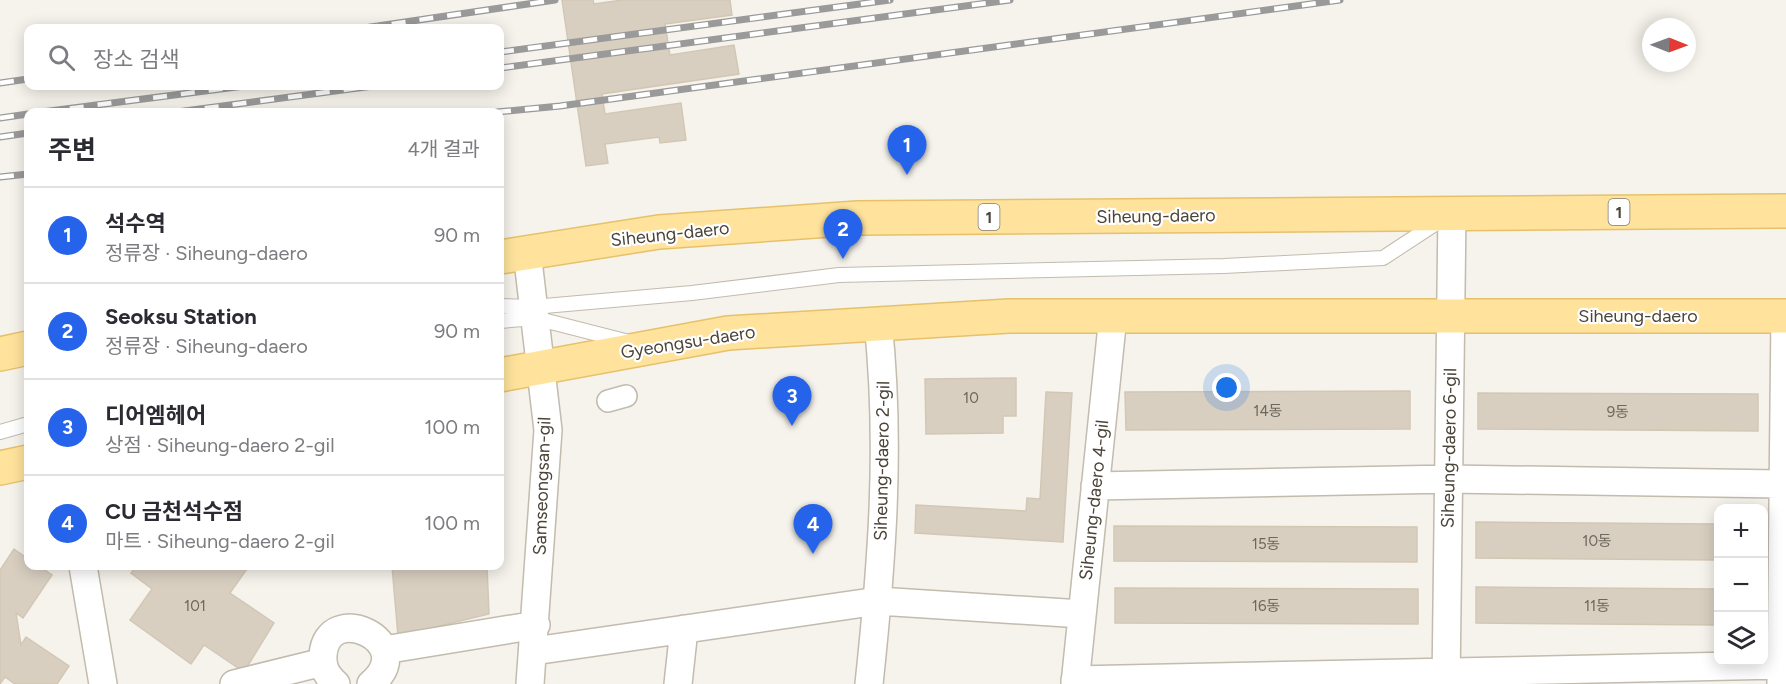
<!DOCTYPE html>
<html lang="ko">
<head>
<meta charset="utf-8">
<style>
	:root { --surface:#fff; --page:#f7f7f7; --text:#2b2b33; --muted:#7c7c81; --line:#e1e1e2; --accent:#2563eb }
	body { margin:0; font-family:Figtree,"Noto Sans KR",sans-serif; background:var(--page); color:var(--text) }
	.controls { position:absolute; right:18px; bottom:18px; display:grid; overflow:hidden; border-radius:12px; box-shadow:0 3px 15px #0003 }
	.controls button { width:54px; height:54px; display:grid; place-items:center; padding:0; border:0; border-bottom:2px solid var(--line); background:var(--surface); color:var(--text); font:30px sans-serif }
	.compass { position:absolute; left:1642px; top:18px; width:54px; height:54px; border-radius:50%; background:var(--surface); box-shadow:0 3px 15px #0003; rotate:91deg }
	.you { position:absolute; left:1227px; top:388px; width:21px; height:21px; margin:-15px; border:4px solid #fff; border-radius:50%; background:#1a73e8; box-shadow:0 0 0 9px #1a73e833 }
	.badge { display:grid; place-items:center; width:39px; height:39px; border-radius:50%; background:var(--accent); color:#fff; font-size:20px; font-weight:700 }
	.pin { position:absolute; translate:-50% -50px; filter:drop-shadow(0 2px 3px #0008) }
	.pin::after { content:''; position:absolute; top:32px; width:21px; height:18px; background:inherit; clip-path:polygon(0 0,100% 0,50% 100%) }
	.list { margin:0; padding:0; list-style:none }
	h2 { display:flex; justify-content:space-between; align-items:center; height:78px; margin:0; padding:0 24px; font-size:26px }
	h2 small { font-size:20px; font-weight:400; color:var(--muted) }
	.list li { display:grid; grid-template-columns:39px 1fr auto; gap:18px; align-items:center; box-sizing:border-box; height:96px; padding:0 24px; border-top:2px solid var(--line) }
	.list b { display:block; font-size:22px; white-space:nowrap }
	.list p { margin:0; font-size:20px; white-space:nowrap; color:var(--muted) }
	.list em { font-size:20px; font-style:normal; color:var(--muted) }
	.icon { flex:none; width:33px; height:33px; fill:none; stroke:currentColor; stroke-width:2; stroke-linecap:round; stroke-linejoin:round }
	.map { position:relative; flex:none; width:1786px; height:684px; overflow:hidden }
	.search { position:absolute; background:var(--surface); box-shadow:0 3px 15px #0003; left:24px; top:24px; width:480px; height:66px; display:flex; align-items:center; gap:15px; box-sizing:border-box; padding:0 21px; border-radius:12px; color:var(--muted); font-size:22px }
	.panel { position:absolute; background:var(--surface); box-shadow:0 3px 15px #0003; left:24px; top:108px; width:480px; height:462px; border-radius:12px }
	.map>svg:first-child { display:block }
</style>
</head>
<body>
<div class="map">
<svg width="1786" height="684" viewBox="0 0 1786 684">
	<rect width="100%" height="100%" fill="#f6f3ec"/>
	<path fill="#d8cfc1" stroke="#d3c7b4" stroke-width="1.5" d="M562,0h31l1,4 28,-4h108l2,15 -67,9 5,31 64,-10 5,29 -137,20 3,20 76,-11 5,37 -26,3 -1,-6 -54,7 3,19 -22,3z
		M1016,378v38h-13v17l-77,1 -1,-55z
		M1410,391v38l-284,1 -1,-38z
		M1046,392l26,1 -9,149 -148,-9 1,-28 110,6 1,-13 13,1z
		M1478,393l280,1v37l-280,-2z
		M1476,522l242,2v36l-242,-2z
		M1114,526l303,1v35l-303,-1z
		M14,549l14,10v7h11l13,9 -29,43 -7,-5 5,32 5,-8 43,29 -12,18h-42l-10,-7 -5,7v-114z
		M136,566h113l-19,27 44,30 -30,49 -40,-27 -13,19 -61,-44 22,-31 -21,-16z
		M392,566h95l2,48 -91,22z
		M1476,587l242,2v36l-242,-2z
		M1115,588l303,1v35l-303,-1z"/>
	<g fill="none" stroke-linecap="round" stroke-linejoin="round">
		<g stroke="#c2bbae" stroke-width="16">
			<path id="service" d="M500,306l33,1 159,-14 147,-18 385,-9 159,-8 58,-38
				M500,321l35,-3 94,24
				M0,432l28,-8"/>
		</g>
		<g stroke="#c2bbae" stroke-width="24">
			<path id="pedestrian" d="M608,401l18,-5"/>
		</g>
		<g stroke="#c2bbae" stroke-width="30">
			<path id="minor" d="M527,252l21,178 -18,254
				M1095,486l354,-7 337,5
				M83,566l20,118
				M384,650l152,-25
				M534,651l344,-50 204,13
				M1075,680l705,-15
				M234,684l89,-22
				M336,684c-9,-8 -14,-16 -13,-29 4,-56 98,-13 48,29
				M678,684l6,-55
				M869,684c13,-122 22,-239 9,-362
				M1075,684l38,-368
				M1446,684l6,-472
				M1781,684l4,-368"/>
		</g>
		<g stroke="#e6c16a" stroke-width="36">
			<path id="primary" d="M500,257l159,-25 199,-14 928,-7
				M0,354l28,-6
				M500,375l228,-42 281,-17h777
				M0,468l28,-6"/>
		</g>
		<use href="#service" stroke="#fff" stroke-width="14"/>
		<use href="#pedestrian" stroke="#fff" stroke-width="21"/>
		<use href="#minor" stroke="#fff" stroke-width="27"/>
		<use href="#primary" stroke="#ffe39c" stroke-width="33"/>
		<g stroke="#9a9a9a" stroke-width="7">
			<path id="rail" d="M364,28l191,-28
				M500,52l390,-52
				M500,68l510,-68
				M0,83l28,-4
				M42,112l202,-26
				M177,112l196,-26
				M497,112l63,-6 780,-106
				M0,118l28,-4
				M0,137l28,-4
				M0,177l28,-3"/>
		</g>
		<use href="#rail" stroke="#fff" stroke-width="4.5" stroke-dasharray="14" stroke-linecap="butt"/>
	</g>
	<g text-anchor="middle" stroke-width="4.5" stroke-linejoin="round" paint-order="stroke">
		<g font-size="15" fill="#6e675b">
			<text x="971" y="403">10</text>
			<text x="1268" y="416">14동</text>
			<text x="1618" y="417">9동</text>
			<text x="1597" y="546">10동</text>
			<text x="1266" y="549">15동</text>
			<text x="195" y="611">101</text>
			<text x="1266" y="611">16동</text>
			<text x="1597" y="611">11동</text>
		</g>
		<g fill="#fff" stroke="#817c74" stroke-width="1.5">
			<rect x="1608.5" y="199" width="21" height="26" rx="4.5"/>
			<rect x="978.5" y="204" width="21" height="26" rx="4.5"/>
		</g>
		<g font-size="16" font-weight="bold" fill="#4b4439">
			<text x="1619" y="218">1</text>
			<text x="989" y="223">1</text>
		</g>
		<g font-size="18" fill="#4b4439" stroke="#fff">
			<text transform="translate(1156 216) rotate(-1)" y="6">Siheung-daero</text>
			<text transform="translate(670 234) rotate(-6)" y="6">Siheung-daero</text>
			<text x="1638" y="322">Siheung-daero</text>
			<text transform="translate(688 342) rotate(-9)" y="6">Gyeongsu-daero</text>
			<text transform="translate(1449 448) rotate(-89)" y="6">Siheung-daero 6-gil</text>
			<text transform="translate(882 461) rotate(-89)" y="6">Siheung-daero 2-gil</text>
			<text transform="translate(542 486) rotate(-88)" y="6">Samseongsan-gil</text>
			<text transform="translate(1094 500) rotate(-84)" y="6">Siheung-daero 4-gil</text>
		</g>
	</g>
</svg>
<div class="controls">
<button>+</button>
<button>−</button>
<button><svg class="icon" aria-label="layers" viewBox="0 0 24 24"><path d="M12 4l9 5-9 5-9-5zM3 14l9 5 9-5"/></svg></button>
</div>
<svg class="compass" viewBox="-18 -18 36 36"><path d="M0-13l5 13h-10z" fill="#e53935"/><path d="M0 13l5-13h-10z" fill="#7c7c81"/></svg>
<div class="you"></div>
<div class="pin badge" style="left:907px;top:175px">1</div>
<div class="pin badge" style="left:843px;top:259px">2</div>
<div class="pin badge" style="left:792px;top:426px">3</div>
<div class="pin badge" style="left:813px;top:554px">4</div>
<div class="search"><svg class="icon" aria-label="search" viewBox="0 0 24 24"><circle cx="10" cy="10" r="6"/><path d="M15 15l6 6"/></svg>장소 검색</div>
<section class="panel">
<h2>주변<small>4개 결과</small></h2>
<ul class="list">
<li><span class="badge">1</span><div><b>석수역</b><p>정류장 · Siheung-daero</p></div><em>90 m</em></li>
<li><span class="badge">2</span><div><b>Seoksu Station</b><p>정류장 · Siheung-daero</p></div><em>90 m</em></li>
<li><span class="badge">3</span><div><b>디어엠헤어</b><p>상점 · Siheung-daero 2-gil</p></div><em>100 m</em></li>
<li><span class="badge">4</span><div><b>CU 금천석수점</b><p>마트 · Siheung-daero 2-gil</p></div><em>100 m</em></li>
</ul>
</section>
</div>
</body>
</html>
